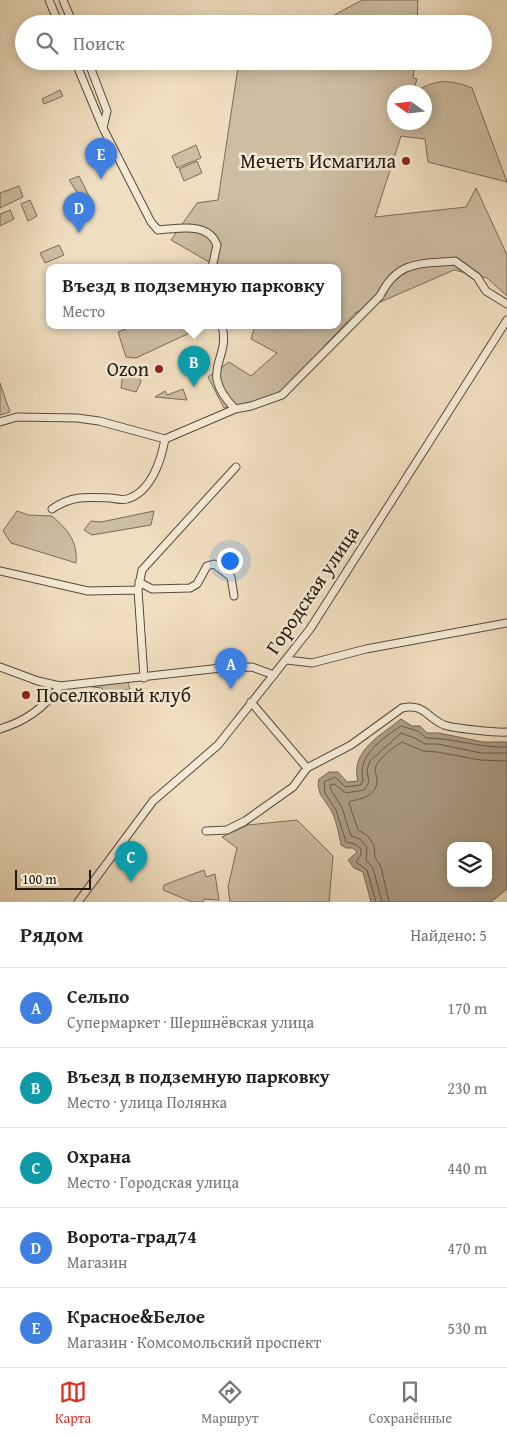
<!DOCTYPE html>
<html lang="ru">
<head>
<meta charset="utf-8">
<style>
	:root { --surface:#fff; --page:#f6f6f6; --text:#222; --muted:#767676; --line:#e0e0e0; --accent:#d93025 }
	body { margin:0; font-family:"Gentium Book Plus",serif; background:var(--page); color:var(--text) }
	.controls { position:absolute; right:15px; bottom:15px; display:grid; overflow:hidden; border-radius:10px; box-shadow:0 2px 12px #0003 }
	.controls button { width:45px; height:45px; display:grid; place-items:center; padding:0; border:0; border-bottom:1px solid var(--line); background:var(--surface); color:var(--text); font:25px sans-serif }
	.compass { position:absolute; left:387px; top:85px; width:45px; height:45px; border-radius:50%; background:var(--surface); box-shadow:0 2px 12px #0003; rotate:284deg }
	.scale { position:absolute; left:15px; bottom:12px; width:76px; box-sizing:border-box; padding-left:5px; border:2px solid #22190e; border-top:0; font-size:14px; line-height:18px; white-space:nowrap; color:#22190e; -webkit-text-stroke:4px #f5ead6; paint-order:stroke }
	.you { position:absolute; left:229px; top:560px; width:18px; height:18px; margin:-12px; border:4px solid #fff; border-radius:50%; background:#1a73e8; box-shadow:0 0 0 8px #1a73e833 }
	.badge { display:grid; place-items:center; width:32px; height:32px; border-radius:50%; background:var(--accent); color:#fff; font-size:16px; font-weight:700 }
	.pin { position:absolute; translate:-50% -41px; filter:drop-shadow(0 1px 2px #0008) }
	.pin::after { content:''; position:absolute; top:26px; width:18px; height:15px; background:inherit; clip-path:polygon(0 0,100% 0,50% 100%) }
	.popup { position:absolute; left:46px; top:264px; width:295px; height:65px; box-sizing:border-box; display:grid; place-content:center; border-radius:10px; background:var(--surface); filter:drop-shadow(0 1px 4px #0005); font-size:16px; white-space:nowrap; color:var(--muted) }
	.popup b { font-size:19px; color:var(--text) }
	.popup::after { content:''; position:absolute; left:50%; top:100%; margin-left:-10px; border:10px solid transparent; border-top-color:var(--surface) }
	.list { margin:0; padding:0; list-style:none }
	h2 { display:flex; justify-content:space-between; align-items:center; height:65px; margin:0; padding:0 20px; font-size:21px }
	h2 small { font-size:16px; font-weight:400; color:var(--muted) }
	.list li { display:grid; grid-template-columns:32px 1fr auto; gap:15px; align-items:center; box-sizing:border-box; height:80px; padding:0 20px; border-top:1px solid var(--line) }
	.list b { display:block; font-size:19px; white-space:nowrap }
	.list p { margin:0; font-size:16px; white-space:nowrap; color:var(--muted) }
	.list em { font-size:16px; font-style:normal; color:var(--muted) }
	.icon { flex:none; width:28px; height:28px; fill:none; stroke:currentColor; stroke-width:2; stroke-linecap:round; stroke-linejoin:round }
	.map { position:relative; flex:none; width:507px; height:902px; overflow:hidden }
	.search { position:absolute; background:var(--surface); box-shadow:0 2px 12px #0003; left:15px; right:15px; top:15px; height:55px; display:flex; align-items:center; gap:12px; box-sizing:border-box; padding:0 18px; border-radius:28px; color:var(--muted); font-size:19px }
	.sheet { height:465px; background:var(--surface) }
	nav { display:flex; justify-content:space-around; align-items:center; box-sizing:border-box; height:70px; border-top:1px solid var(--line); background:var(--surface); font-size:14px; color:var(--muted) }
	nav a { display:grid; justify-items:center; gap:2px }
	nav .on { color:var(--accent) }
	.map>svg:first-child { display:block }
</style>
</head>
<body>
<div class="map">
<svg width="507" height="902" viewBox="0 0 507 902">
	<rect width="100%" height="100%" fill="#f0dec0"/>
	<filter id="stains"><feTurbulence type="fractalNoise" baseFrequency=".004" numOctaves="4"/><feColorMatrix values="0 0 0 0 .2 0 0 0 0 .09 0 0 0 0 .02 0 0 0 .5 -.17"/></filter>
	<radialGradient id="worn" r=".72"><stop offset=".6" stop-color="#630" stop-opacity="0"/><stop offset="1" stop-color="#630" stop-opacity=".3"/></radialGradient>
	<path fill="#cdbda2" stroke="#786b58" d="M362,0h56l-1,24h-99z
		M249,61h166l-2,17 4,1 -4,13h-19v30h30v-30h-9c20,-13 34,-13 57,-4l35,94 -79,-20 -3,-23 -24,-3 -26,81 91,-10 10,-19 31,67v41l-20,-18 -33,-8 -99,43 -78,85 -53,10 -16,-31 21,-15 22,14 26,-23 -26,-14 4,-13h83v-58h-107l-15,-2 -45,-26 26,-37 21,-3 20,-133 1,-3z
		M60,90l3,6 -19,8 -2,-5z
		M196,145l5,13 -24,10 -5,-12z
		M197,161l5,12 -18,8 -5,-12z
		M79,176l15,30 -6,3 -19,-29z
		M19,186l4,11 -23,11v-15z
		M30,200l7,16 -9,5 -7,-17z
		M10,210l4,9 -14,7v-12z
		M59,245l5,10 -19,8 -5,-10z
		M133,326h58l3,5 -58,27 -10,-1 -8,-25z
		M124,367l12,2 5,13 -5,10 -15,-4z
		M0,383l10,29 -10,3z
		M183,389l4,11 -32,-3 10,-6 2,4z
		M17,511l11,4 24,1c15,13 26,25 24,47l-65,-20 -8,-12z
		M154,511l-3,14 -59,10 -8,-5 7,-9 10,1z
		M127,680l3,9 -24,4 -4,-5 -10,-1v-4z
		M297,820l36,36 -4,46h-99l-2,-15 9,-39 -15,-11 26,-12z
		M204,870l2,7 9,-3 4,26 -15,-1 -1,3h-11l-29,-12 1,-5z"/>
	<path fill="#aa9b83" stroke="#746754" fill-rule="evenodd" d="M401,719l11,7h8l7,7h12l44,9h24v147l-16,13h-120l-8,-30 -9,-4 -6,-8 9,-8 -4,-4h-7l-5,-3c-2,-11 -4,-21 -8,-31 -6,-13 -18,-20 -14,-35l10,-7h9l9,10 11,-1c-8,-30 22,-45 43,-62zM451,846h37v37h-37z"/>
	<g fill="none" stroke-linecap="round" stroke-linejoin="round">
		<path stroke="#665a48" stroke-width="1" d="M376,902l-9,-32 -11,-8 5,-7v-6l-6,-5 -9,-2 -10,-32 -11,-17 -1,-11 11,-5 10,10 16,-2 2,-5c-6,-25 19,-41 38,-54l17,5 8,7c28,0 53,10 81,9
			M382,902l-9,-34 -7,-8 1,-13 -7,-8 -9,-3 -9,-28 -11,-18 -1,-5 4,-1 12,9 18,-3 5,-8 -2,-12 3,-9 31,-28 14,5 10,6h13l43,9h26
			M389,902l-8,-35 -6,-10 -1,-12 -7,-10 -9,-5 -9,-27 1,-2c13,-2 28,-6 27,-23 -1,-5 -3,-7 -1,-12 4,-9 18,-19 26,-24l21,9 14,1 43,8 27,1"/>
		<g stroke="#564a3a" stroke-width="9">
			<path id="minor" d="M49,0l10,24
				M63,0l10,24
				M75,61l28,67 48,94 7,8c20,-1 50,-9 59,15l-5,23
				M88,61l19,50 -4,17
				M222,326c9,36 -25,43 13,83
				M0,422l17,-5 60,1 22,3 66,18 70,-30 16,-3 31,-11 98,-99c18,-36 40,-32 75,-35l22,16 9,14 21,13
				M52,509c20,-14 35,-12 59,-11 5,1 12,2 16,1 24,-7 34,-38 38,-60
				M0,571l88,20 50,-1 4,-20 94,-103
				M139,582l13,7 38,-1 7,-4 10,-18 7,-2 17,13 3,19
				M138,590l6,88
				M287,660l25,3 54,-14 141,-26
				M0,667l38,14 22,5 161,-18 31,-1 22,8
				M251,702l56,66
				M0,729c26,-8 44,-21 60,-43
				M206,831l21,-1 18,-9 48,-34 14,-19 44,-23 51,-37c22,-5 24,9 42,17 8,3 53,8 63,7
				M78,902l75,-101 65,-56 92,-116 197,-309"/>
		</g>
		<use href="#minor" stroke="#f5ead6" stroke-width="7"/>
	</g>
	<g fill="#8f2418" stroke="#f5ead6" stroke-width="2">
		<circle cx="406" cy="161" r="5"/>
		<circle cx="159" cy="369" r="5"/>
		<circle cx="26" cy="695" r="5"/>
	</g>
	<g text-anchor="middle" stroke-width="5" stroke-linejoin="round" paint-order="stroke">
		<g font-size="20" fill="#22190e" stroke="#f5ead6" text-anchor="end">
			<text x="396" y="168">Мечеть Исмагила</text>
			<text x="149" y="376">Ozon</text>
			<text x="36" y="702" text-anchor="start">Поселковый клуб</text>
		</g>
		<g font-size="20" fill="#22190e" stroke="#f5ead6">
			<text transform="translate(312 590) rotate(-56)" y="7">Городская улица</text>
		</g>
	</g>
	<rect width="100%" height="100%" filter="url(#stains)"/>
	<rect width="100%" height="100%" fill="url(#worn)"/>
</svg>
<div class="controls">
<button><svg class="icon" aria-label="layers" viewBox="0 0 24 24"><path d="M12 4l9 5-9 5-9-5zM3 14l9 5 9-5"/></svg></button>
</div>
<svg class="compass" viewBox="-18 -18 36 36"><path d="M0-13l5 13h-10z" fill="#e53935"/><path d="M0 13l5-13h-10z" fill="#767676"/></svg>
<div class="scale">100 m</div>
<div class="you"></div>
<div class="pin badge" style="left:231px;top:689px;background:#3f7fe0">A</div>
<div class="pin badge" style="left:194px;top:387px;background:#0f9aa8">B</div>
<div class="popup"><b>Въезд в подземную парковку</b>Место</div>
<div class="pin badge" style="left:131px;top:882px;background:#0f9aa8">C</div>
<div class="pin badge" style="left:79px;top:233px;background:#3f7fe0">D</div>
<div class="pin badge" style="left:101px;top:179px;background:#3f7fe0">E</div>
<div class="search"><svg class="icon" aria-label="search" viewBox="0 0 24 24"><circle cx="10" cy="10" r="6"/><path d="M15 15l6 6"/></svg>Поиск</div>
</div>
<section class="sheet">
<h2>Рядом<small>Найдено: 5</small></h2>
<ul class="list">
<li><span class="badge" style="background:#3f7fe0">A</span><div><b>Сельпо</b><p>Супермаркет · Шершнёвская улица</p></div><em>170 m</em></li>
<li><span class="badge" style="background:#0f9aa8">B</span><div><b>Въезд в подземную парковку</b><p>Место · улица Полянка</p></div><em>230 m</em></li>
<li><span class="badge" style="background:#0f9aa8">C</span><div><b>Охрана</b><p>Место · Городская улица</p></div><em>440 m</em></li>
<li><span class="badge" style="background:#3f7fe0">D</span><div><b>Ворота-град74</b><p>Магазин</p></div><em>470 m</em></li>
<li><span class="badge" style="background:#3f7fe0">E</span><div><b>Красное&amp;Белое</b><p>Магазин · Комсомольский проспект</p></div><em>530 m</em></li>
</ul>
</section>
<nav>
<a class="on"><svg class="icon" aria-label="map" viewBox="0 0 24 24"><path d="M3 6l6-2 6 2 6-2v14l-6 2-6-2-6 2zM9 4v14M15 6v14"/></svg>Карта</a>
<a><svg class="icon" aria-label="directions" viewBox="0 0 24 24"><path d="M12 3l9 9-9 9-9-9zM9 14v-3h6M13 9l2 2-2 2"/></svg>Маршрут</a>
<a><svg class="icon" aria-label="saved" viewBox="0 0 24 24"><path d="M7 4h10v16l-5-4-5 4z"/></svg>Сохранённые</a>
</nav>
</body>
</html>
